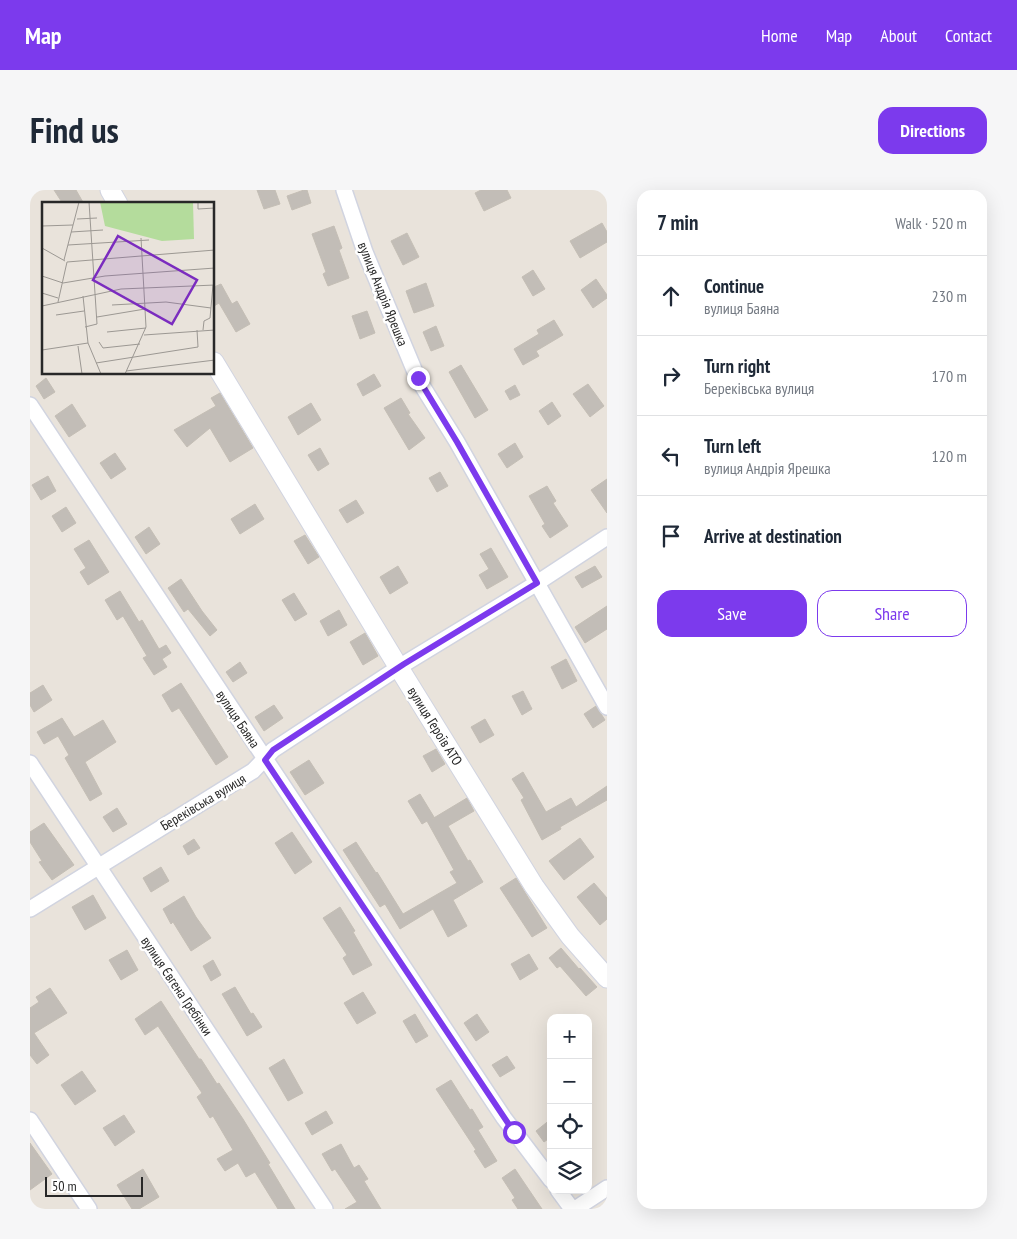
<!DOCTYPE html>
<html lang="en">
<head>
<meta charset="utf-8">
<style>
	:root { --surface:#fff; --page:#f6f6f7; --text:#1f2937; --muted:#747a83; --line:#e0e1e3; --accent:#7c3aed }
	body { margin:0; font-family:"PT Sans Narrow",sans-serif; background:var(--page); color:var(--text) }
	.controls { position:absolute; right:15px; bottom:15px; display:grid; overflow:hidden; border-radius:10px; box-shadow:0 5px 20px #0002 }
	.controls button { width:45px; height:45px; display:grid; place-items:center; padding:0; border:0; border-bottom:1px solid var(--line); background:var(--surface); color:var(--text); font:25px sans-serif }
	.scale { position:absolute; left:15px; bottom:12px; width:98px; box-sizing:border-box; padding-left:5px; border:2px solid #282828; border-top:0; font-size:14px; line-height:18px; white-space:nowrap; color:#282828; -webkit-text-stroke:4px #fff; paint-order:stroke }
	.stop { position:absolute; width:15px; height:15px; margin:-11px; border:4px solid #7c3aed; border-radius:50%; background:#fff }
	.stop.end { background:#7c3aed; border-color:#fff; box-shadow:0 1px 5px #0008 }
	.list { margin:0; padding:0; list-style:none }
	h2 { display:flex; justify-content:space-between; align-items:center; height:65px; margin:0; padding:0 20px; font-size:21px }
	h2 small { font-size:16px; font-weight:400; color:var(--muted) }
	.list li { display:grid; grid-template-columns:32px 1fr auto; gap:15px; align-items:center; box-sizing:border-box; height:80px; padding:0 20px; border-top:1px solid var(--line) }
	.list b { display:block; font-size:19px; white-space:nowrap }
	.list p { margin:0; font-size:16px; white-space:nowrap; color:var(--muted) }
	.list em { font-size:16px; font-style:normal; color:var(--muted) }
	.actions { display:flex; gap:10px; padding:15px 20px }
	.actions a { flex:1; padding:11px 0; border:1px solid var(--accent); border-radius:15px; text-align:center; font-size:18px; color:var(--accent) }
	.actions .main { background:var(--accent); color:#fff }
	.icon { flex:none; width:28px; height:28px; fill:none; stroke:currentColor; stroke-width:2; stroke-linecap:round; stroke-linejoin:round }
	.map { position:relative; flex:none; width:577px; height:1019px; overflow:hidden; border-radius:15px }
	header { display:flex; align-items:center; gap:30px; box-sizing:border-box; height:70px; padding:0 25px; background:var(--accent); color:#fff }
	header strong { font-size:24px }
	nav { display:flex; gap:28px; margin-inline-start:auto; font-size:18px }
	.intro { display:flex; align-items:center; justify-content:space-between; box-sizing:border-box; height:120px; padding:0 30px }
	h1 { margin:0; font-size:35px }
	.button { padding:12px 22px; border-radius:15px; background:var(--accent); color:#fff; font-size:18px; font-weight:700 }
	main { display:flex; gap:30px; padding:0 30px }
	aside { flex:1; background:var(--surface); border-radius:15px; box-shadow:0 5px 20px #0002 }
	.map>svg:first-child { display:block }
</style>
</head>
<body>
<header>
<strong>Map</strong>
<nav><a>Home</a><a>Map</a><a>About</a><a>Contact</a></nav>
</header>
<div class="intro"><h1>Find us</h1><a class="button">Directions</a></div>
<main>
<div class="map">
<svg width="577" height="1019" viewBox="0 0 577 1019">
	<rect width="100%" height="100%" fill="#e9e3db"/>
	<path fill="#c2bdb7" stroke="#c4beb5" d="M24,0h22l8,14h-21z
		M227,0h18l5,14 -16,5z
		M274,0h3l4,13 -19,7 -5,-14z
		M451,0h26l4,8 -27,13 -9,-18z
		M572,33l5,9v10l-27,16 -10,-17z
		M304,36l8,22 -3,2 10,28 -21,8 -5,-12 3,-2 -14,-38z
		M377,43l12,24 -16,8 -12,-24z
		M503,80l12,19 -12,7 -11,-19z
		M566,89l11,16v3l-14,10 -12,-18z
		M396,93l8,23 -20,7 -8,-22z
		M191,94l11,20 5,-3 13,23 -14,8 -17,-29 -5,3v-19z
		M337,121l8,22 -15,6 -8,-23z
		M524,130l9,15 -27,16 3,5 -16,9 -9,-16 25,-15 -2,-4z
		M406,136l8,20 -13,5 -8,-19z
		M431,175l27,45 -13,8 -26,-46z
		M344,184l7,12 -18,10 -6,-12z
		M16,188l9,14 -11,7 -8,-13z
		M558,194l16,22 -14,11 -17,-23z
		M485,195l5,10 -10,5 -5,-9z
		M190,203l33,55 -23,14 -20,-34 -23,19 -13,-17 42,-24 -5,-8z
		M371,208l9,15 -2,1 17,24 -16,12 -25,-42z
		M522,212l9,14 -13,9 -9,-14z
		M281,213l10,17 -23,15 -10,-18z
		M42,214l14,22 -17,11 -14,-21z
		M485,253l8,14 -16,11 -9,-14z
		M290,258l9,16 -11,7 -10,-16z
		M85,263l11,16 -15,10 -11,-16z
		M410,282l8,14 -11,6 -8,-14z
		M18,286l8,15 -15,9 -9,-15z
		M577,289v34l-16,-23z
		M517,296l9,15 -3,2 15,23 -18,12 -8,-12 3,-2 -16,-28z
		M326,310l8,13 -17,10 -8,-13z
		M225,314l9,15 -24,15 -9,-15z
		M36,317l10,16 -14,9 -10,-16z
		M119,337l11,17 -14,10 -11,-17z
		M275,345l14,22 -11,7 -14,-23z
		M59,350l20,32 -21,13 -8,-13 6,-4 -12,-19z
		M461,358l17,29 -21,12 -8,-14 10,-6 -9,-15z
		M368,376l10,17 -18,11 -10,-17z
		M565,376l7,11 -20,11 -7,-11z
		M151,389l21,32 15,19 -7,6 -22,-27 -4,3 -16,-24z
		M90,401l19,31 3,-2 17,29 7,-4 5,8 -9,6 5,8 -13,8 -11,-17 4,-2 -24,-40 -6,4 -12,-20z
		M264,403l13,21 -12,7 -13,-21z
		M577,416v23l-22,14 -10,-16z
		M309,420l8,15 -19,11 -8,-15z
		M335,443l13,23 -15,9 -13,-23z
		M536,469l11,22 -15,8 -11,-22z
		M210,472l7,11 -14,9 -7,-10z
		M151,493l47,74 -12,8 -37,-57 -7,4 -10,-17z
		M13,495l9,15 -18,12 -4,-7v-12z
		M493,501l9,18 -10,6 -10,-19z
		M244,515l9,13 -19,13 -9,-14z
		M566,516l9,14 -12,8 -9,-14z
		M32,528l12,19 29,-17 13,22 -31,20 17,32 -12,7 -25,-43 4,-3 -11,-19 -14,8 -7,-12z
		M455,529l9,16 -14,8 -9,-16z
		M406,559l9,15 -13,8 -9,-16z
		M279,570l15,23 -19,12 -15,-23z
		M493,582l23,40 25,-14 5,9 31,-21v14l-47,27 1,2 -19,11 -21,-40 3,-2 -12,-19z
		M390,604l14,23 -2,2 35,-21 7,13 -26,15 20,35 2,-1 13,22 -30,18 14,26 -19,11 -15,-28 -33,20 -15,-25 -5,3 -37,-57 13,-8 20,31 1,-1 26,42 54,-31 -7,-11 4,-2 -27,-49 -5,3 -14,-23z
		M87,618l10,16 -14,8 -10,-15z
		M14,633l30,42 -22,15 -13,-18 3,-1 -12,-19v-10z
		M262,642l20,30 -17,12 -20,-31z
		M550,648l14,19 -30,23 -15,-19z
		M164,649l6,9 -12,7 -5,-9z
		M131,677l8,14 -18,11 -8,-14z
		M486,688l31,50 -15,9 -32,-49z
		M564,693l13,15v21l-7,6 -23,-28z
		M63,705l13,23 -21,12 -13,-23z
		M154,706l12,21 15,21 -20,13 -18,-29 -2,2 -8,-15z
		M310,717l15,24 -2,1 19,33 -19,10 -10,-17 4,-3 -24,-37z
		M531,758l18,21 1,-1 17,19 -11,9 -26,-30 -3,2 -8,-10z
		M97,760l11,20 -17,10 -12,-20z
		M499,764l9,15 -18,11 -9,-16z
		M183,770l8,15 -10,6 -8,-15z
		M205,797l16,27 2,-1 9,14 -15,9 -25,-42z
		M20,798l17,25 -33,20 15,22 -12,9 -7,-9v-47l9,-6 -3,-5z
		M333,802l13,21 -19,11 -13,-21z
		M131,811l38,58h2l16,25 2,-1 24,36 27,44 -2,1 27,45h-17l-23,-37 -9,5 -8,-14 -13,8 -8,-12 16,-9 -20,-34 -3,2 -13,-21 5,-4 -44,-67 -13,9 -10,-16z
		M385,824l13,22 -12,7 -13,-22z
		M447,824l12,18 -13,9 -12,-18z
		M477,866l8,12 -15,9 -8,-12z
		M254,869l19,34 -15,8 -19,-33z
		M52,881l14,20 -21,14 -14,-20z
		M421,890l19,30 2,-1 11,18 -5,3 19,31 -12,7 -11,-17 2,-1 -40,-61z
		M296,921l7,12 -21,12 -7,-12z
		M94,925l11,17 -20,14 -12,-18z
		M521,929v18l-7,5 -8,-11z
		M0,953l22,31 -22,16z
		M311,954l13,24 5,-3 9,14 -4,2 17,28h-36l12,-7 -22,-33 -3,2 -10,-17z
		M113,979l16,28 -20,12h-7l-15,-24z
		M485,979l8,12 19,28h-24l-6,-9 3,-2 -13,-20z"/>
	<g fill="none" stroke-linecap="round" stroke-linejoin="round">
		<g stroke="#d1d4e0" stroke-width="18">
			<path id="minor" d="M314,0l21,62 53,127 39,63 150,265
				M0,215l474,713 47,62
				M0,573l295,446
				M0,719l223,-138 20,-21 131,-86 133,-81 70,-46
				M0,930l59,89
				M528,1000l14,19
				M545,1019l32,-21"/>
		</g>
		<g stroke="#d1d4e0" stroke-width="21">
			<path id="tertiary" d="M80,0l8,14
				M184,172l185,306 135,218 36,50 37,42"/>
		</g>
		<use href="#minor" stroke="#fff" stroke-width="15"/>
		<use href="#tertiary" stroke="#fff" stroke-width="19"/>
	</g>
	<g fill="none" stroke-linecap="round" stroke-linejoin="round">
		<path stroke="#7c3aed" stroke-width="6" d="M388,188l39,64 80,141 -133,81 -131,86 -8,10 249,372"/>
	</g>
	<g text-anchor="middle" stroke-width="5" stroke-linejoin="round" paint-order="stroke">
		<g font-size="14" fill="#282828" stroke="#fff">
			<text transform="translate(353 104) rotate(68)" y="5">вулиця Андрія Ярешка</text>
			<text transform="translate(208 529) rotate(56)" y="5">вулиця Баяна</text>
			<text transform="translate(405 536) rotate(58)" y="5">вулиця Героїв АТО</text>
			<text transform="translate(173 612) rotate(-31)" y="5">Береківська вулиця</text>
			<text transform="translate(147 796) rotate(56)" y="5">вулиця Євгена Гребінки</text>
		</g>
	</g>
	<g transform="translate(12 12)">
		<rect width="172" height="172" fill="#e9e3db"/>
		<path d="M58,0h93l1,37 -32,2 -57,-15z" fill="#b4dc9c"/>
		<path fill="none" stroke="#9c9893" stroke-width="1" d="M156,0v7l17,-1M35,17l20,-1M0,24l31,-1M29,30l32,-2M26,43l81,-5M0,46l23,13M22,58l15,-58M25,60l148,-12M0,74l21,7 42,-7 110,-8M0,91l16,5M41,94l5,47 13,31M16,100l9,-40M70,103l54,-3 45,6M0,104l79,-17 94,-4M14,113l28,-4M55,115l48,-8M43,125l12,-3 -8,-122M161,128l1,-9 6,-3 3,-33M65,130l39,-4M102,133l71,-5M57,140l4,6 37,-4M36,144l4,28M0,148l46,-7M54,161l102,-16 -1,-17M84,169l89,-11M83,172l21,-47 -5,-89"/>
		<path fill="#7b2cbf" fill-opacity="0.15" stroke="#7b2cbf" stroke-width="2.5" d="M76,34l79,44 -25,44 -79,-44z"/>
		<rect width="172" height="172" fill="none" stroke="#282828" stroke-width="2.5"/>
	</g>
</svg>
<div class="controls">
<button>+</button>
<button>−</button>
<button><svg class="icon" aria-label="locate" viewBox="0 0 24 24"><circle cx="12" cy="12" r="6"/><path d="M12 2v4M12 18v4M2 12h4M18 12h4"/></svg></button>
<button><svg class="icon" aria-label="layers" viewBox="0 0 24 24"><path d="M12 4l9 5-9 5-9-5zM3 14l9 5 9-5"/></svg></button>
</div>
<div class="scale">50 m</div>
<div class="stop" style="left:484px;top:942px"></div>
<div class="stop end" style="left:388px;top:188px"></div>
</div>
<aside>
<h2>7 min<small>Walk · 520 m</small></h2>
<ul class="list">
<li><svg class="icon" aria-label="ahead" viewBox="0 0 24 24"><path d="M12 20V5M6 11l6-6 6 6"/></svg><div><b>Continue</b><p>вулиця Баяна</p></div><em>230 m</em></li>
<li><svg class="icon" aria-label="right" viewBox="0 0 24 24"><path d="M7 20v-9h11M14 6l5 5-5 5"/></svg><div><b>Turn right</b><p>Береківська вулиця</p></div><em>170 m</em></li>
<li><svg class="icon" aria-label="left" viewBox="0 0 24 24"><path d="M17 20v-9H6M10 6l-5 5 5 5"/></svg><div><b>Turn left</b><p>вулиця Андрія Ярешка</p></div><em>120 m</em></li>
<li><svg class="icon" aria-label="arrive" viewBox="0 0 24 24"><path d="M6 21V4h12l-3 4 3 4H6"/></svg><div><b>Arrive at destination</b></div></li>
</ul>
<div class="actions"><a class="main">Save</a><a>Share</a></div>
</aside>
</main>
</body>
</html>
